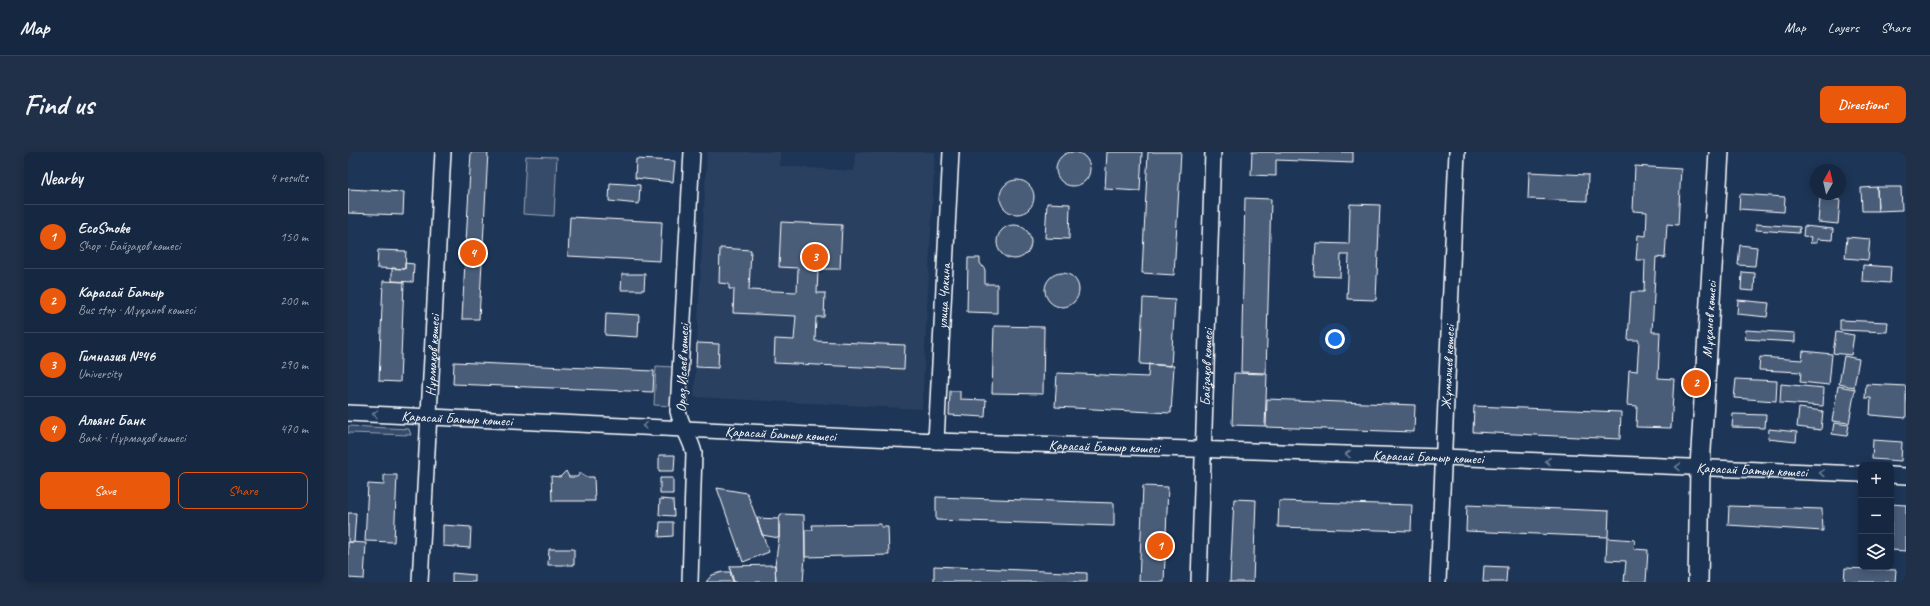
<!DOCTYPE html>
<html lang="en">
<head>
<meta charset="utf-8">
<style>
	:root { --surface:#162841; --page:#1f3048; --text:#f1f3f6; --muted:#9ea6b1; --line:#35445a; --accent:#ea580c }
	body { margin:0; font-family:Caveat,sans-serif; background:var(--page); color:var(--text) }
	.controls { position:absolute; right:12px; bottom:12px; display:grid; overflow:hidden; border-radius:8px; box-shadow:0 2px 10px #0003 }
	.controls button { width:36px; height:36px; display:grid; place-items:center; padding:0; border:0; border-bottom:1px solid var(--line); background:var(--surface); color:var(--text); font:20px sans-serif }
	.compass { position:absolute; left:1462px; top:12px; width:36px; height:36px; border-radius:50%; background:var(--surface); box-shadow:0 2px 10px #0003; rotate:8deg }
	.you { position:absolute; left:987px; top:187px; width:14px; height:14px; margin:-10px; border:3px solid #fff; border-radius:50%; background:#1a73e8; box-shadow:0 0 0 6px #1a73e833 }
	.badge { display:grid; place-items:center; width:26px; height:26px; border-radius:50%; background:var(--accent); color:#fff; font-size:13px; font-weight:700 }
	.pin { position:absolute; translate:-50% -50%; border:2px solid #fff; box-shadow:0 1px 4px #0006 }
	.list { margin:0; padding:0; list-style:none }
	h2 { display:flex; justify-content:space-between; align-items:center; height:52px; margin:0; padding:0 16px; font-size:17px }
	h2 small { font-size:13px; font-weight:400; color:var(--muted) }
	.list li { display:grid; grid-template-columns:26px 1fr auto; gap:12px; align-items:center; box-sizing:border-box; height:64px; padding:0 16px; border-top:1px solid var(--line) }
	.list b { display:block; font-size:15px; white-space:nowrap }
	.list p { margin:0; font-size:13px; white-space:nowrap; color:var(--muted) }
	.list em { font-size:13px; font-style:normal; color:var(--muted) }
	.actions { display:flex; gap:8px; padding:12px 16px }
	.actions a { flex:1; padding:9px 0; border:1px solid var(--accent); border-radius:8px; text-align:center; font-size:14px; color:var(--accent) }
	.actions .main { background:var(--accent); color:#fff }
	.icon { flex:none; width:22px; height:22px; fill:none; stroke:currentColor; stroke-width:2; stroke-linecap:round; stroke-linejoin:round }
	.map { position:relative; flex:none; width:1558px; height:430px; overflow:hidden; border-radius:8px }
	header { display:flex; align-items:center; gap:24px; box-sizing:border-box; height:56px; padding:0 20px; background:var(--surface); border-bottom:1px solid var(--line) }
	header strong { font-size:19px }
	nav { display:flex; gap:22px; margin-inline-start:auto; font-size:14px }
	.intro { display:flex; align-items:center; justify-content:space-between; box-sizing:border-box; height:96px; padding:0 24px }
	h1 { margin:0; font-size:28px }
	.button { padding:10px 18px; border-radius:8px; background:var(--accent); color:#fff; font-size:14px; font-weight:700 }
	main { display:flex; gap:24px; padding:0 24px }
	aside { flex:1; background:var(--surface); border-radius:8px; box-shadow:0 2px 10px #0003 }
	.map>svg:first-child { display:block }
</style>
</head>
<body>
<header>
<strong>Map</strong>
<nav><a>Map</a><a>Layers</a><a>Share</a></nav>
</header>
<div class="intro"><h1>Find us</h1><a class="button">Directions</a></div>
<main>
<aside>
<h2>Nearby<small>4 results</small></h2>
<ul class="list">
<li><span class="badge">1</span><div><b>EcoSmoke</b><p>Shop · Байзақов көшесі</p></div><em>150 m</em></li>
<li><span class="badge">2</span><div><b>Карасай Батыр</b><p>Bus stop · Мұқанов көшесі</p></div><em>200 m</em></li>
<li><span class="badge">3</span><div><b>Гимназия №46</b><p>University</p></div><em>290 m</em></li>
<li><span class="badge">4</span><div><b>Альянс Банк</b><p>Bank · Нұрмақов көшесі</p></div><em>470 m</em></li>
</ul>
<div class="actions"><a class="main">Save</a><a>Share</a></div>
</aside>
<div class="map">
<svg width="1558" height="430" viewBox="0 0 1558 430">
	<rect width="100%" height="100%" fill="#1d3557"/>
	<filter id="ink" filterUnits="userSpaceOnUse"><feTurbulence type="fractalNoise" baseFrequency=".025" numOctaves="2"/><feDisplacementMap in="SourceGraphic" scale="8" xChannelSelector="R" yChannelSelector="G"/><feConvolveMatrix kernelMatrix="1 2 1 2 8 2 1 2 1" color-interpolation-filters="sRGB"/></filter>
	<g filter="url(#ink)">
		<path fill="#2a4161" d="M359,0h73v14l74,5 1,-19h80l-13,257 -228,-12z"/>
		<path fill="#364b69" stroke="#9aa5b4" d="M178,4l31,1 -3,59 -31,-2z
			M308,214l17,1 -2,39 -17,-1z
			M0,274l61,3 2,6 -63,-2z"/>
		<path fill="#4a5d79" stroke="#fff" d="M708 17a17 17 0 1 1 34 0a17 17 0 1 1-34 0Z
			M123,0h17l-6,110 -17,-1z
			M759,0h35l-2,39 -35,-2z
			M800,0h33l-7,123 -32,-2z
			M904,0h101v11l-77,-3v16l-25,-1z
			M288,7l39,2 -2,21 -38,-4z
			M1287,14l46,3 -3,56 -11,-1 -2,34 -9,-1 -4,75h8l-2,46 16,1 -3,49 -35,-1 1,-21 -10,-1 2,-35 8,1 2,-31h-11l3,-48h13l1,-32h-9l2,-25 8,1 1,-24 -14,-1z
			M1181,20l59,3 -1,26 -59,-2z
			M652 45a17 17 0 1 1 34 0a17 17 0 1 1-34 0Z
			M262,31l30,2 -1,19 -30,-3z
			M1529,35l1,24h-16l-1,-23z
			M1529,35h24l1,23 -24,1z
			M0,37l56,3 -1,23 -55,-2z
			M1392,42l45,3 -1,15 -45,-3z
			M897,46l26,1 -5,174 -25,-1z
			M1472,46l20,2 -2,24 -20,-2z
			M699,51l23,1 -1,35 -24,-1z
			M1002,52l30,1 -4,95 -29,-1 2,-44h-8l-1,22 -26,-1 2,-33 33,1z
			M222,65l92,5 -2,39 -92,-5z
			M433,70l61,3 -2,44h-22l-1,24h8l-1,24h-8l-1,24 90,4 -1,24 -130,-6 1,-24 19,1 2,-24 -63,-3 1,-24h-5v-5l-10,-1 1,-35 31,2 -2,40 48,2 1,-24 -19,-1z
			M1408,72l44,3 -1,6 -43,-3z
			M649 90a17 17 0 1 1 34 0a17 17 0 1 1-34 0Z
			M1456,74l29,3 -1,11 -15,-1v4h-7l1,-6 -8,-1z
			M1499,85l23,2 -2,21 -23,-2z
			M1392,93l17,2 -2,19 -17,-1z
			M30,98l28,1 -1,18 -28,-1z
			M620,106h12v5l5,7v14h12v29l-30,-1z
			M117,109l17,1 -3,57h-17z
			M57,111l9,1 -1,18 -21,-1v-13l13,1z
			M1515,113l28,2 -1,16 -28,-2z
			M1394,120l13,1 -1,18 -13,-1z
			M697 138a17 17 0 1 1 34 0a17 17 0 1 1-34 0Z
			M274,122h23l-1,16h-23z
			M35,129l21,1 -4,100 -21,-1z
			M795,146l32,2 -4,66 -31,-2z
			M1390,148l31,3 -2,14 -30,-3z
			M258,161l33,2 -1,22 -33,-2z
			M1492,168l48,2 -1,10 -47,-2z
			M646,174l50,1 -1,67 -51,-1z
			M1398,178l49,3v9l-50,-3z
			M1488,180l18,3 -3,20 -18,-2z
			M349,191l22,1 -1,24 -22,-1z
			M1455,199l29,3 -3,31 -29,-3 1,-10 -42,-2 1,-13 42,3z
			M1496,204l15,3 -5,28 -15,-3z
			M106,210l200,9 -1,21 -200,-8z
			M801,212l25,2 -3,47 -116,-6 2,-34 91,4z
			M886,221l33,1 -2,52 -33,-1z
			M1388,227l41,2 -1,20 -42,-3z
			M1433,232l43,4 -1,18 -43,-3z
			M1518,232l40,2v32l-36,-3 1,-17h-6z
			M1490,234l17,3 -6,34 -17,-2z
			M602,239h10v8l26,1 -1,17 -36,-2z
			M919,247l148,6 -1,27 -148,-5z
			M1126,254l147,6 -1,27 -147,-7z
			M1451,256l24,3 -2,19 -24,-3z
			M1385,262l33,1 -1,13 -33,-1z
			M1486,271l15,2 -2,11 -15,-2z
			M1421,277l28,3 -1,10 -28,-3z
			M1525,288l29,2 -1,19 -29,-2z
			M311,303h16l-1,16h-15z
			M218,319l3,6h8l4,-5 4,5h9l1,24h-43l-1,-25 9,1z
			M36,323h13l-3,67 -29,-1 3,-57 16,1z
			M312,326h13v16h-13z
			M795,334l25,1 -4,95h-25z
			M369,336l30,5 22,59 -26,10z
			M588,345l178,6v23l-178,-6z
			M312,347l13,1 1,16 -15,-1z
			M886,347l22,1 -3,82h-23z
			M931,349l133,4 -1,26 -133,-4z
			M1543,352l15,1v46l-15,-1z
			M1119,353l142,6 -1,26 -142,-6z
			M1381,354l93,3 1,22 -95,-6z
			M0,361h8l-2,29h-6z
			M433,362l23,1 1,42 -2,25h-27l-1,-17 4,-27v-19z
			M409,366l22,1v19l-17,-3z
			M312,370h13v14l-14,1z
			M533,372v3h7l1,28 -84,2v-27h8l-1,-5z
			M95,373l28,2 -1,21 -27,-2z
			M1259,386l28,2 -1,9 14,1 -2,32h-22l2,-21 -20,-1z
			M0,390l18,1 -2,36 -16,-1z
			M201,397h25v16h-26z
			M427,413l1,17h-43l-2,-6 -1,-10z
			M586,414l153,7v9h-153z
			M1136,414l23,1 -1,15h-23z
			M1497,416l51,2 -1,12h-51z
			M375,420h8l3,10h-28l6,-7z
			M104,421l23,2v7h-23z"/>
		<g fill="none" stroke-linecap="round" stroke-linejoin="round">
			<g stroke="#fff" stroke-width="18">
				<g id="minor">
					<path id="s1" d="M0,261l588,28 507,16 418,17"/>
					<path id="s2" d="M588,289l15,-289"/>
					<path d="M1543,323l15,1"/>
					<path id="s3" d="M72,430l23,-430"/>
					<path d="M342,430l4,-129c-3,-14 -13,-27 -16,-42l14,-259"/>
					<path id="s4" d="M851,430l14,-430"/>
					<path id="s5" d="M1090,430l19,-430"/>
				</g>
			</g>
			<g stroke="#fff" stroke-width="22">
				<g id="major">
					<path id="s6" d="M1350,430l2,-115 19,-315"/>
				</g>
			</g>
			<use href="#minor" stroke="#1d3557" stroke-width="15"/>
			<use href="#major" stroke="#1d3557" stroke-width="19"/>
		</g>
		<defs><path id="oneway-chevron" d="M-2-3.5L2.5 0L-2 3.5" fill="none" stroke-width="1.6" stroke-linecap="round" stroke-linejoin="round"/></defs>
		<g stroke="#6c7c92">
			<use href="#oneway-chevron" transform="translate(27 262) rotate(-178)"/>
			<use href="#oneway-chevron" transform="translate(297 274) rotate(-177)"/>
			<use href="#oneway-chevron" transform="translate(1000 302) rotate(-178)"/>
			<use href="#oneway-chevron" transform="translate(1200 309) rotate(-178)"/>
			<use href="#oneway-chevron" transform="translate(1330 315) rotate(-178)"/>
			<use href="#oneway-chevron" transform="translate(1474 321) rotate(-178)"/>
		</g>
	</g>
	<g text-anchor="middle" stroke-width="3" stroke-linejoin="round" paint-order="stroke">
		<g font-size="14" fill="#fff" stroke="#1d3557">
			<text dy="5" stroke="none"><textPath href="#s2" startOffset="145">улица Чокина</textPath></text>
			<text dy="5" stroke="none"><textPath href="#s6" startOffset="263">Мұқанов көшесі</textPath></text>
			<text dy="5" stroke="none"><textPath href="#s3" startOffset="227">Нұрмақов көшесі</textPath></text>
			<text dy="5" stroke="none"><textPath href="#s4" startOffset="215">Байзақов көшесі</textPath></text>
			<text dy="5" stroke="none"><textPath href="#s5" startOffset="215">Жұмалиев көшесі</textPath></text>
			<text transform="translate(334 216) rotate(-88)" y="5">Ораз Исаев көшесі</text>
			<text dy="5" stroke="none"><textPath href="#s1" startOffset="109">Қарасай Батыр көшесі</textPath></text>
			<text dy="5" stroke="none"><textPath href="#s1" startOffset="433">Қарасай Батыр көшесі</textPath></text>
			<text dy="5" stroke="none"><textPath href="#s1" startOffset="757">Қарасай Батыр көшесі</textPath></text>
			<text dy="5" stroke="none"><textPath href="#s1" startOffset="1081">Қарасай Батыр көшесі</textPath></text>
			<text dy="5" stroke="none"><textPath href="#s1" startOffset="1405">Қарасай Батыр көшесі</textPath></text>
		</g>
	</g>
</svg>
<div class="controls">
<button>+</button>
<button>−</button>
<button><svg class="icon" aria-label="layers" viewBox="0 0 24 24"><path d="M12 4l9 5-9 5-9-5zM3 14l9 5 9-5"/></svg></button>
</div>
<svg class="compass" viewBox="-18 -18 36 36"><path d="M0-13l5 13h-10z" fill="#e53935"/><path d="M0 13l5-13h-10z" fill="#9ea6b1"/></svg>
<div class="you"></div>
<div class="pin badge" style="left:812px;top:394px">1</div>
<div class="pin badge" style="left:1348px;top:231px">2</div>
<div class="pin badge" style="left:467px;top:105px">3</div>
<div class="pin badge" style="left:125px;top:101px">4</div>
</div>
</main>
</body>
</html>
